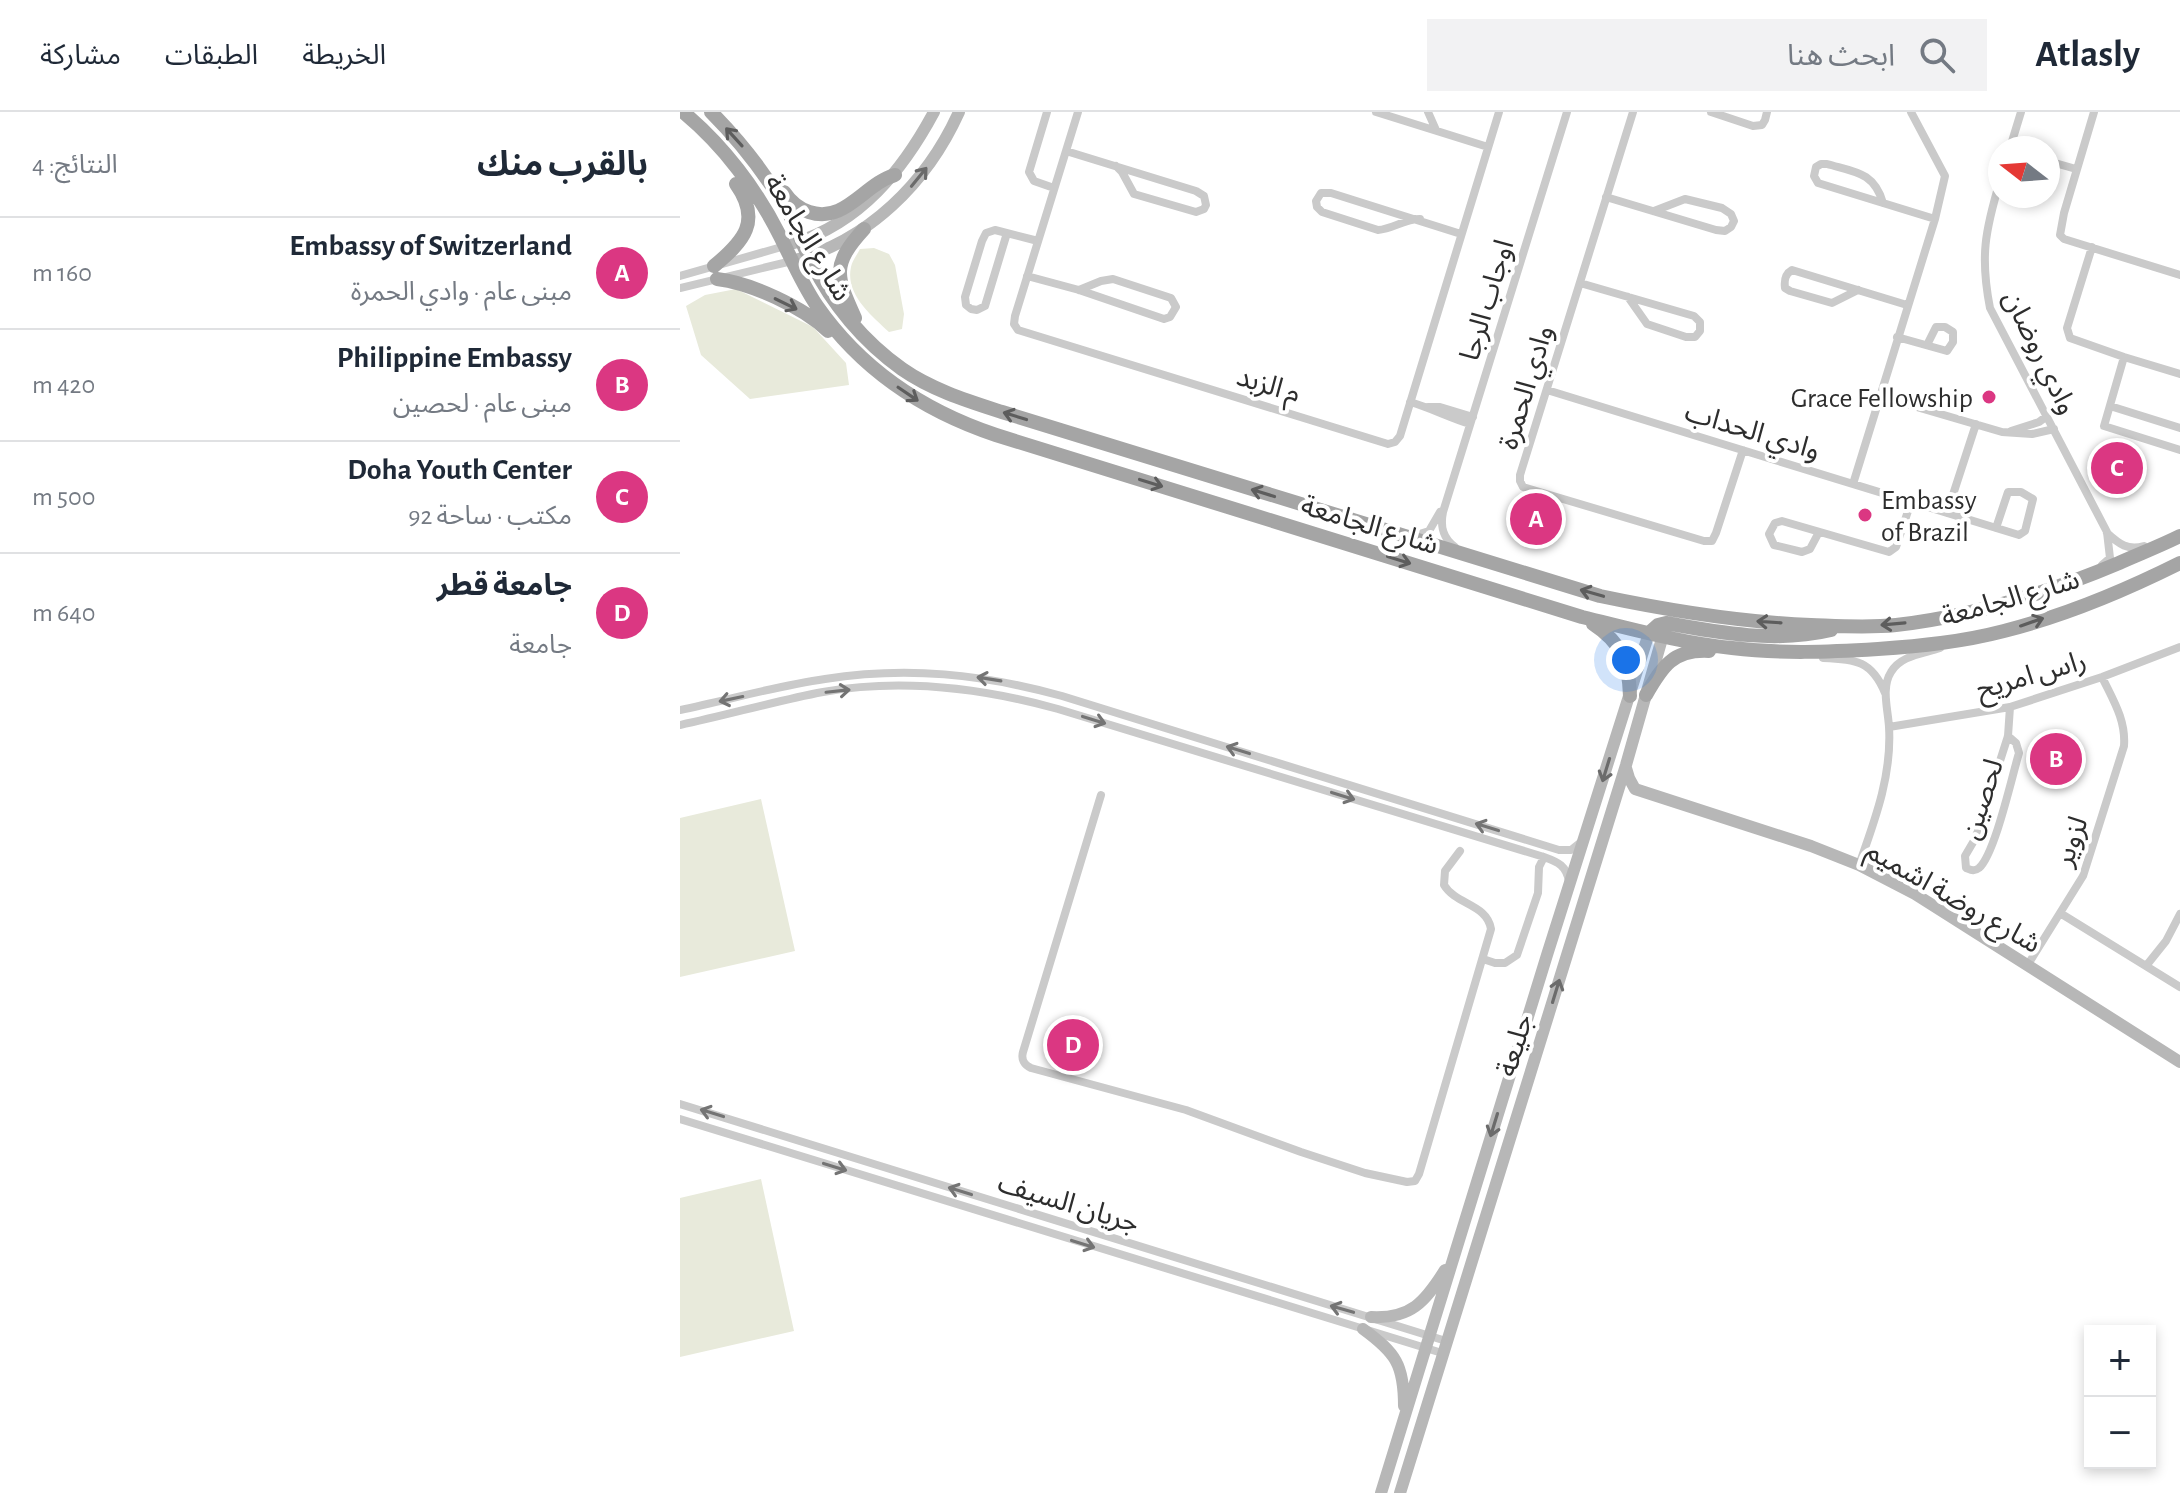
<!DOCTYPE html>
<html lang="ar">
<head>
<meta charset="utf-8">
<style>
	:root { --surface:#fff; --page:#f2f2f3; --text:#1f2937; --muted:#747a83; --line:#e0e1e3; --accent:#db3782 }
	body { margin:0; font-family:"Alegreya Sans","Noto Sans Arabic",sans-serif; background:var(--page); color:var(--text); direction:rtl }
	.controls { position:absolute; right:24px; bottom:24px; display:grid; overflow:hidden; border-radius:0px; box-shadow:0 4px 12px #0003 }
	.controls button { width:72px; height:72px; display:grid; place-items:center; padding:0; border:0; border-bottom:2px solid var(--line); background:var(--surface); color:var(--text); font:40px sans-serif }
	.compass { position:absolute; left:1308px; top:24px; width:72px; height:72px; border-radius:50%; background:var(--surface); box-shadow:0 4px 12px #0003; rotate:287deg }
	.you { position:absolute; left:946px; top:548px; width:28px; height:28px; margin:-20px; border:6px solid #fff; border-radius:50%; background:#1a73e8; box-shadow:0 0 0 12px #1a73e833 }
	.badge { display:grid; place-items:center; width:52px; height:52px; border-radius:50%; background:var(--accent); color:#fff; font-size:26px; font-weight:700 }
	.pin { position:absolute; translate:-50% -50%; border:4px solid #fff; box-shadow:0 2px 8px #0006 }
	.list { margin:0; padding:0; list-style:none }
	h2 { display:flex; justify-content:space-between; align-items:center; height:104px; margin:0; padding:0 32px; font-size:34px }
	h2 small { font-size:26px; font-weight:400; color:var(--muted) }
	.list li { display:grid; grid-template-columns:52px 1fr auto; gap:24px; align-items:center; box-sizing:border-box; height:112px; padding:0 32px; border-top:2px solid var(--line) }
	.list b { display:block; font-size:30px; white-space:nowrap }
	.list p { margin:0; font-size:26px; white-space:nowrap; color:var(--muted) }
	.list em { font-size:26px; font-style:normal; color:var(--muted) }
	.icon { flex:none; width:44px; height:44px; fill:none; stroke:currentColor; stroke-width:2; stroke-linecap:round; stroke-linejoin:round }
	.map { position:relative; flex:none; width:1500px; height:1381px; overflow:hidden; direction:ltr }
	header { display:flex; align-items:center; gap:48px; box-sizing:border-box; height:112px; padding:0 40px; background:var(--surface); border-bottom:2px solid var(--line) }
	header strong { font-size:38px }
	nav { display:flex; gap:44px; margin-inline-start:auto; font-size:28px }
	.search { width:560px; height:72px; background:var(--page); display:flex; align-items:center; gap:20px; box-sizing:border-box; padding:0 28px; border-radius:0px; color:var(--muted); font-size:30px }
	main { display:flex }
	aside { flex:1; background:var(--surface) }
	.map>svg:first-child { display:block }
</style>
</head>
<body>
<header>
<strong>Atlasly</strong>
<div class="search"><svg class="icon" aria-label="search" viewBox="0 0 24 24"><circle cx="10" cy="10" r="6"/><path d="M15 15l6 6"/></svg>ابحث هنا</div>
<nav><a>الخريطة</a><a>الطبقات</a><a>مشاركة</a></nav>
</header>
<main>
<div class="map">
<svg width="1500" height="1381" viewBox="0 0 1500 1381">
	<rect width="100%" height="100%" fill="#fff"/>
	<path fill="#e8eadb" d="M194,136l15,6 6,11 9,49 -2,15 -13,3c-18,-17 -44,-38 -38,-65 1,-6 6,-12 9,-18z
		M56,177l77,38 33,36 3,22 -99,14 -49,-44 -15,-49 19,-11z
		M81,687l34,152 -115,26v-159z
		M81,1067l33,152 -114,26v-159z"/>
	<g fill="none" stroke-linecap="round" stroke-linejoin="round">
		<path stroke="#cacaca" stroke-width="8" d="M367,0l-18,60 5,9 20,7
			M398,0l-63,204 -1,8 4,6 370,114 7,-2 5,-6 99,-324
			M696,0l112,35
			M748,0l8,18
			M953,0l-113,363v6l3,6 181,54h8l4,-8 27,-83
			M1031,0l42,14 9,-1 3,-5 2,-8
			M1414,0l-30,101 -4,22 4,4 116,36
			M1331,31l18,5
			M1330,36l11,-36
			M386,39l130,40 8,5 2,9 -2,4 -8,3 -62,-18 -12,-22 -6,-6
			M1368,49l28,8
			M1320,69c-15,50 -20,76 -10,127l117,224 3,26 -8,7
			M926,85l110,33 9,1 6,-4 3,-6 -3,-7 -9,-6 -37,-9 -31,12
			M1203,91c-9,-31 -28,-31 -56,-39h-6l-5,3 -2,9 4,7 117,36
			M740,107c-16,0 -27,10 -42,11l-56,-18 -5,-5 -1,-6 5,-8h10l130,41
			M327,121l-22,73 -8,4 -6,-1 -5,-4 -1,-8 17,-56 4,-8 9,-3 43,11
			M1412,135l-25,81 3,10 54,19 56,17
			M0,164l105,-30
			M347,164l52,14 85,29 6,-2 6,-10 -5,-9 -58,-19 -12,2 -22,9
			M900,171l114,33 6,6v9l-5,6h-9l-39,-13 -19,-27
			M0,176l112,-27
			M1178,178l-26,13 -42,-12 -5,-3c-1,-8 0,-14 7,-18l115,35
			M1217,225l50,14 6,-9v-10l-8,-5h-9l-9,18
			M1444,245l-20,69 76,24
			M867,278c157,48 314,96 472,145l6,-4 8,-32 -12,-7h-13l-12,36
			M1199,284l123,36 30,2 22,-5
			M730,290c21,6 40,16 60,22
			M1430,294l70,22
			M748,295h12l33,10
			M1331,319l28,-9 8,-6
			M1173,372l82,-265 10,-43 -34,-64
			M1267,401l29,-89
			M1139,420l-9,17 -8,3 -28,-7 -5,-11 6,-11 7,-2 107,31 7,-5 15,-45
			M1427,421c12,11 21,18 37,13
			M733,424l16,-5 11,-19
			M775,435c-12,-9 -15,-20 -12,-35l124,-400
			M1143,546c33,1 49,3 62,35
			M0,598c48,-10 96,-24 145,-31 82,-13 157,-5 237,17l497,154h12l10,-8
			M0,613c48,-10 95,-24 143,-33 79,-14 159,-4 235,17l486,148c14,5 23,9 25,25
			M1209,615l121,-20 92,-30 78,-30
			M1328,624l8,7 3,10c-7,23 -24,101 -40,115 -5,4 -8,2 -13,0l-1,-12 10,-17 33,-103 2,-29
			M421,683l-78,257c-2,7 1,13 8,16l155,42 115,42 64,21 42,9 8,-1 4,-7 72,-245c-4,-25 -35,-24 -47,-44l1,-14 15,-20
			M1179,753c16,-45 33,-90 30,-138 -1,-18 -8,-39 2,-55 10,-17 32,-18 49,-24
			M1380,801l120,74
			M803,847l12,4h10l12,-8 21,-62 1,-26 5,-10
			M1347,854l56,-90 41,-130c2,-26 -11,-46 -22,-69
			M1466,854l20,-25 14,-27
			M0,992l766,237
			M0,1007l762,234"/>
		<path stroke="#b7b7b7" stroke-width="12" d="M114,131c66,-20 109,-73 140,-131
			M112,149c76,-20 135,-78 167,-149
			M946,656l3,10 6,11 176,57 48,19 56,29 265,168
			M691,1205c40,2 54,-15 74,-47
			M683,1217c33,24 41,36 41,77
			M701,1381l166,-538 102,-322
			M720,1381l226,-728 39,-137"/>
		<path stroke="#a5a5a5" stroke-width="14" d="M3,0c40,33 74,78 97,124 12,24 22,48 37,70 44,63 107,105 179,129l586,182c50,12 99,26 150,31 49,6 96,4 146,1 42,-3 84,-7 126,-18 60,-15 120,-40 176,-68
			M31,0c29,29 53,60 75,96 10,17 16,37 26,55 20,41 52,79 90,106 30,21 66,32 100,43l598,184c71,15 138,26 211,29 28,1 57,3 85,0 78,-9 152,-32 223,-62 20,-9 41,-17 61,-27
			M104,80c6,9 13,16 25,20 36,12 55,-28 86,-37
			M34,154c30,-25 48,-45 22,-82
			M37,167c34,4 86,28 111,52
			M175,206c-19,-42 -24,-53 9,-89
			M913,512c29,19 36,38 37,72
			M969,521l9,-8 8,-2c54,10 111,20 165,7
			M966,583c16,-28 27,-46 63,-44"/>
	</g>
	<defs><path id="oneway-shaft" d="M-6 0H5M1.5-3L5.5 0L1.5 3" fill="none" stroke-width="1.6" stroke-linecap="round" stroke-linejoin="round" transform="scale(2)"/></defs>
	<g stroke="#5d5d5d">
		<use href="#oneway-shaft" transform="translate(54 25) rotate(-132)"/>
		<use href="#oneway-shaft" transform="translate(106 192) rotate(26)"/>
		<use href="#oneway-shaft" transform="translate(228 282) rotate(34)"/>
		<use href="#oneway-shaft" transform="translate(335 304) rotate(-163)"/>
		<use href="#oneway-shaft" transform="translate(471 371) rotate(17)"/>
		<use href="#oneway-shaft" transform="translate(583 381) rotate(-163)"/>
		<use href="#oneway-shaft" transform="translate(719 448) rotate(17)"/>
		<use href="#oneway-shaft" transform="translate(912 481) rotate(-164)"/>
		<use href="#oneway-shaft" transform="translate(1089 510) rotate(-176)"/>
		<use href="#oneway-shaft" transform="translate(1352 510) rotate(-19)"/>
		<use href="#oneway-shaft" transform="translate(1213 512) rotate(175)"/>
	</g>
	<g stroke="#6b6b6b">
		<use href="#oneway-shaft" transform="translate(239 65) rotate(-51)"/>
		<use href="#oneway-shaft" transform="translate(926 658) rotate(107)"/>
		<use href="#oneway-shaft" transform="translate(876 879) rotate(-73)"/>
		<use href="#oneway-shaft" transform="translate(814 1013) rotate(107)"/>
	</g>
	<g stroke="#747474">
		<use href="#oneway-shaft" transform="translate(309 567) rotate(-171)"/>
		<use href="#oneway-shaft" transform="translate(158 579) rotate(-6)"/>
		<use href="#oneway-shaft" transform="translate(51 587) rotate(168)"/>
		<use href="#oneway-shaft" transform="translate(414 608) rotate(17)"/>
		<use href="#oneway-shaft" transform="translate(558 638) rotate(-163)"/>
		<use href="#oneway-shaft" transform="translate(663 684) rotate(17)"/>
		<use href="#oneway-shaft" transform="translate(807 715) rotate(-163)"/>
		<use href="#oneway-shaft" transform="translate(32 1001) rotate(-163)"/>
		<use href="#oneway-shaft" transform="translate(155 1055) rotate(17)"/>
		<use href="#oneway-shaft" transform="translate(280 1079) rotate(-163)"/>
		<use href="#oneway-shaft" transform="translate(403 1132) rotate(17)"/>
		<use href="#oneway-shaft" transform="translate(662 1197) rotate(-164)"/>
	</g>
	<g fill="#db3782" stroke="#fff" stroke-width="3">
		<circle cx="1309" cy="285" r="8"/>
		<circle cx="1185" cy="403" r="8"/>
	</g>
	<g text-anchor="middle" stroke-width="8" stroke-linejoin="round" paint-order="stroke">
		<g font-size="28" fill="#2d2d2d" stroke="#fff">
			<text transform="translate(129 125) rotate(59)" y="10">شارع الجامعة</text>
			<text transform="translate(806 188) rotate(-73)" y="10">اوجاب الرجا</text>
			<text transform="translate(1361 240) rotate(64)" y="10">وادي روضان</text>
			<text transform="translate(589 272) rotate(17)" y="10">م الزبد</text>
			<text transform="translate(845 275) rotate(-73)" y="10">وادي الحمرة</text>
			<text transform="translate(1073 318) rotate(17)" y="10">وادي الحداب</text>
			<text transform="translate(690 412) rotate(17)" y="10">شارع الجامعة</text>
			<text transform="translate(1330 485) rotate(-16)" y="10">شارع الجامعة</text>
			<text transform="translate(1351 562) rotate(-16)" y="10">راس امريح</text>
			<text transform="translate(1301 687) rotate(-72)" y="10">لحصين</text>
			<text transform="translate(1390 729) rotate(-70)" y="10">لزوير</text>
			<text transform="translate(1274 784) rotate(30)" y="10">شارع روضة اشميم</text>
			<text transform="translate(834 933) rotate(-73)" y="10">جليعة</text>
			<text transform="translate(389 1090) rotate(17)" y="10">جريان السيف</text>
		</g>
		<g font-size="28" fill="#2d2d2d" stroke="#fff" text-anchor="end">
			<text x="1293" y="295">Grace Fellowship</text>
			<text x="1201" y="397" text-anchor="start">Embassy<tspan x="1201" dy="32">of Brazil</tspan></text>
		</g>
	</g>
</svg>
<div class="controls">
<button>+</button>
<button>−</button>
</div>
<svg class="compass" viewBox="-18 -18 36 36"><path d="M0-13l5 13h-10z" fill="#e53935"/><path d="M0 13l5-13h-10z" fill="#747a83"/></svg>
<div class="you"></div>
<div class="pin badge" style="left:856px;top:407px">A</div>
<div class="pin badge" style="left:1376px;top:647px">B</div>
<div class="pin badge" style="left:1437px;top:356px">C</div>
<div class="pin badge" style="left:393px;top:933px">D</div>
</div>
<aside>
<h2>بالقرب منك<small>النتائج: 4</small></h2>
<ul class="list">
<li><span class="badge">A</span><div><b>Embassy of Switzerland</b><p>مبنى عام · وادي الحمرة</p></div><em>160 m</em></li>
<li><span class="badge">B</span><div><b>Philippine Embassy</b><p>مبنى عام · لحصين</p></div><em>420 m</em></li>
<li><span class="badge">C</span><div><b>Doha Youth Center</b><p>مكتب · ساحة 92</p></div><em>500 m</em></li>
<li><span class="badge">D</span><div><b>جامعة قطر</b><p>جامعة</p></div><em>640 m</em></li>
</ul>
</aside>
</main>
</body>
</html>
